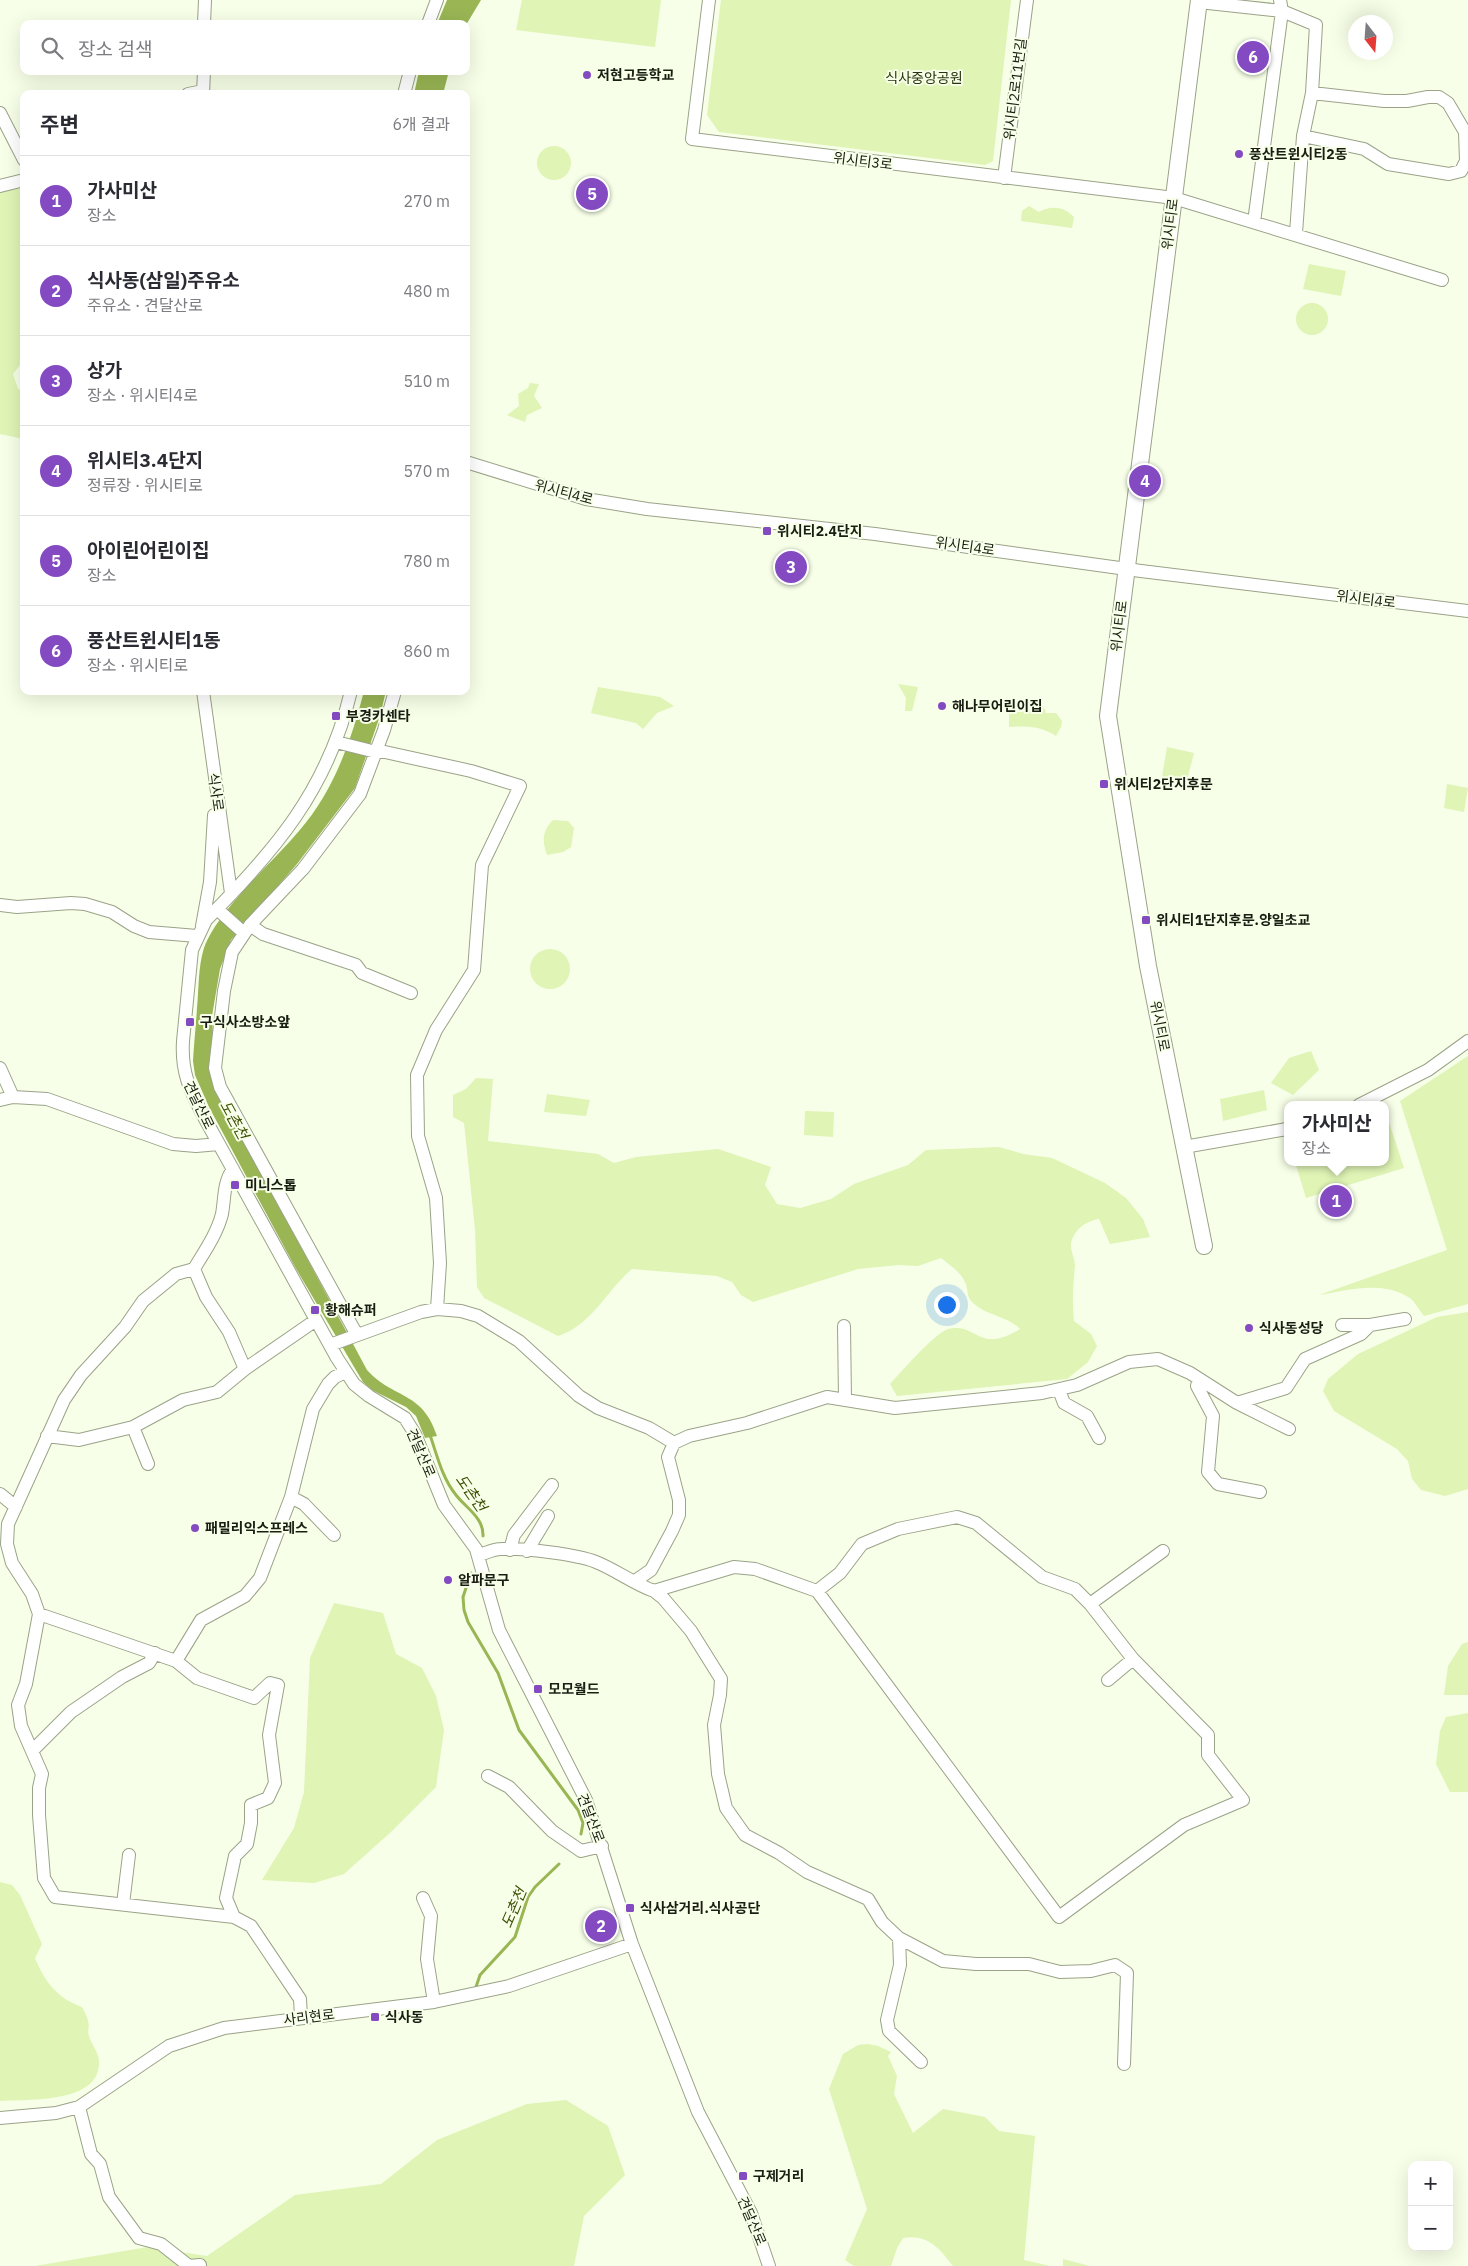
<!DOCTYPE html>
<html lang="ko">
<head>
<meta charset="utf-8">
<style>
	:root { --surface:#fff; --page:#f7f7f7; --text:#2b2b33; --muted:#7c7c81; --line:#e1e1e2; --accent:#834ac1 }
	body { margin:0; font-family:"IBM Plex Sans","Noto Sans KR",sans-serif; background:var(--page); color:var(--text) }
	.controls { position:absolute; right:15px; bottom:15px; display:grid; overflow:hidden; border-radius:10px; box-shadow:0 5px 20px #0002 }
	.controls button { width:45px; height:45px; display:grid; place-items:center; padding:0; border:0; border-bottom:1px solid var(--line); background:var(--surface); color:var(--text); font:25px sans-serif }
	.compass { position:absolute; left:1348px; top:15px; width:45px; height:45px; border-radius:50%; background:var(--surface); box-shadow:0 5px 20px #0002; rotate:163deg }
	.you { position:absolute; left:946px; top:1304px; width:18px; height:18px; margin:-12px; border:4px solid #fff; border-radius:50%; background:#1a73e8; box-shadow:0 0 0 8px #1a73e833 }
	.badge { display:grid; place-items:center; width:32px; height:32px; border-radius:50%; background:var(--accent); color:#fff; font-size:16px; font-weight:700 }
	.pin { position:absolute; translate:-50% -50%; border:2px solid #fff; box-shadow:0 1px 5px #0006 }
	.popup { position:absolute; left:1284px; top:1101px; width:105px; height:65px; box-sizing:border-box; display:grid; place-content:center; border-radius:10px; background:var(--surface); filter:drop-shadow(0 1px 4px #0005); font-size:16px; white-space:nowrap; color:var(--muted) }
	.popup b { font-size:19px; color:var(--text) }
	.popup::after { content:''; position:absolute; left:50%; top:100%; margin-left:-10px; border:10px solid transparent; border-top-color:var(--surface) }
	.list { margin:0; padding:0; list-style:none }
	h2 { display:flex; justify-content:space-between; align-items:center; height:65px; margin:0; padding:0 20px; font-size:21px }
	h2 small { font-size:16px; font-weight:400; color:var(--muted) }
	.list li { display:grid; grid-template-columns:32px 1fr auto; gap:15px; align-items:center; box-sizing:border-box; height:90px; padding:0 20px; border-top:1px solid var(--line) }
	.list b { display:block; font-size:19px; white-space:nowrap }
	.list p { margin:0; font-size:16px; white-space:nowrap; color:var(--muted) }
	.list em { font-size:16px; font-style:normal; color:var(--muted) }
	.icon { flex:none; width:28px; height:28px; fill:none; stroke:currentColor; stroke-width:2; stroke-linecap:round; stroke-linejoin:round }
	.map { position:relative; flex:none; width:1468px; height:2266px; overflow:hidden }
	.search { position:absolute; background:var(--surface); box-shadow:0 5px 20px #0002; left:20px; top:20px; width:450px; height:55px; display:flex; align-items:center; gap:12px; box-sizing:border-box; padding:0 18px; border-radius:10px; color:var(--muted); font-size:19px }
	.panel { position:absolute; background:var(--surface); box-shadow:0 5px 20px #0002; left:20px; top:90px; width:450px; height:605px; border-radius:10px }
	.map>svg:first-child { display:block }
</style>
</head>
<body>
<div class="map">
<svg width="1468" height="2266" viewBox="0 0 1468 2266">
	<rect width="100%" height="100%" fill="#f7ffe8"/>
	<path fill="#dff4b5" d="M522,0h139l-6,47 -139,-17z
		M721,0h290l-18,161 -8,4 -266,-33 -12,-17z
		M537 163a17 17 0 1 1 34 0a17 17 0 1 1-34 0Z
		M24,187v173l-11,14 5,15 6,1v49l-24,-5v-243z
		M1029,206l10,6c13,-7 25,-5 35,5l-2,11 -51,-7 1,-10z
		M1309,264l37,7 -5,25 -38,-7z
		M1296 319a16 16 0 1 1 32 0a16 16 0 1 1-32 0Z
		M530,383l9,1 -5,12 8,12 -15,7 -2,7 -18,-7 12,-9 -1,-12 10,-6z
		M898,684l20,3 -6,24h-7l1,-13z
		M598,687l62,10 14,9 -17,7 -14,16 -7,-6 -45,-10z
		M1038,704l7,5 1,4h10l6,8 -1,6 -5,9c-16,-10 -29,-10 -47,-9v-15h14l6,-7z
		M1167,747l27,6 -9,35 -24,-5z
		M1447,784l21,4 -4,24 -20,-4z
		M553,820l15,1 6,7 -3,19 -8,5 -16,3c-5,-14 -5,-24 6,-35z
		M530 969a20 20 0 1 1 40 0a20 20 0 1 1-40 0Z
		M1311,1051l8,19 -26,25 -22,-12 18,-25z
		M1468,1056v248l-44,12c-4,-5 -9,-14 -14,-18 -27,-18 -62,-8 -91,-3l128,-45 -47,-149z
		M476,1078l17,1 -5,62 110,13 16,9 22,-6 82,-8 53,18 -6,18 12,19 23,4 31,-9 23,-15 54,-19 18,-15 73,-3 24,7 29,4 53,25 21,15 17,21 7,18 -40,7 -11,-25c-13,2 -25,10 -28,24 -1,7 4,16 4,23 -2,20 -3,35 -1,55l17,13 6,12 -9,16 -21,17 -170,17 -7,-12c11,-12 44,-50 58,-55 17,-4 22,4 36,9 12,4 26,-3 36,-9 -12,-13 -34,-13 -48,-27 -5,-5 -4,-11 -6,-18 -5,-12 -15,-18 -25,-26l-23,8 -19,-1 -41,4 -105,33 -12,-7 -9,-13 -15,-6 -85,-7c-25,21 -41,57 -74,67l-74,-38 -7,-11 -2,-57 -10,-98 -1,-9 -11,-6v-22l13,-6z
		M1264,1090l3,20 -44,11 -3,-22z
		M547,1094l43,6 -4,16 -42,-4z
		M805,1111l29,1 -1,25 -29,-2z
		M1387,1116l17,52 -98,30 -11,-36h90v-45z
		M1468,1312v177l-23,7 -24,-6 -9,-11 -4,-18 -11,-12 -63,-38 -11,-20 5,-12 30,-25 79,-37z
		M334,1603l49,10 13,41 26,14 14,28 8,34 -8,57 -45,45 -47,42 -30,9 -52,-3 32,-52 10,-36 6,-134z
		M1468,1642v53h-24l4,-29 14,-22z
		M1468,1713v79h-18l-14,-28 4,-33 6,-14z
		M0,1882l12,3 8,10 22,49 -7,14c10,24 22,40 47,49 2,4 5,9 6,14 2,5 -1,10 1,15 2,8 10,17 10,25 2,43 -71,38 -99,40z
		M868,2044l10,2 13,6 -3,4 9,20 -3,18 19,39 30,-24 42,8 14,14 36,5 -11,124 26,6h-97c-14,-18 -25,-32 -50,-28l-6,10 -6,18h-37l-9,-6 22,-51 -38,-120 14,-35 15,-9z
		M566,2100l42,26 17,49 -41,41 -10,50h-539l113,-19 59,9 88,-61 86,-11 56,-44 90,-36z
		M1063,2259l27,7h-27z"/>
	<path fill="#99b554" d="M447,0h34l-15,25 -29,-1z
		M419,71h30l-6,23h-29z
		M364,691h22l-6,25 -25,72 -58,76 -66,76 -11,29 -8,47 4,73 151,281c26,29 56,21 70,66l-12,2 -9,-22 -10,-9 -34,-17 -9,-8 -68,-115 -86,-160 -14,-32 -2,-14c1,-18 3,-36 4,-53 2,-20 1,-41 7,-60 14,-38 68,-85 95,-117 35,-40 52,-90 65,-140z"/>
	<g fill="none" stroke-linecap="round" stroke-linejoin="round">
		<path stroke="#99b554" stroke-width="3" d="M430,1435c7,20 12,43 26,60 10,13 28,23 27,41
			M471,1573l-8,24 1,13 4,12 30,51 21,57 59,80 5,13 -2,11
			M476,1987l4,-12 35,-38 13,-40 7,-10 24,-23"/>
		<g stroke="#9aa388" stroke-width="14">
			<path id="minor" d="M709,0l-17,139 482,59 268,82
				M1199,2l83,9 34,14 -4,68 -9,43 -7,97
				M204,24l1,-24
				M428,24l9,-24
				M188,94l15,-3
				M203,94l1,-23
				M404,94l6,-23
				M0,113l24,47
				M1303,136l61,13 24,15 61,10 12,-3 5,-10 -1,-29 -17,-29 -9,-6h-11l-21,4h-23l-72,-8
				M1004,178l23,-178
				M0,186l24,-6
				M1254,222l28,-211 -2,-11
				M466,462l120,37 61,10 228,25 266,37 327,40
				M203,691l28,202
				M351,691c-23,98 -76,160 -145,229l-14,30 -9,91c-2,32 7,49 21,76l133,241 17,26 15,12 36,22 10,16 29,71 32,44 23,81 87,170 46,144 66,168 53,101 18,53
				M336,742l40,10h9l86,19 49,15 -38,79 -8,105 -38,60 -19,45 1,61 18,62 4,65 -3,46
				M0,905l17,2 54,-4 14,1 27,8 22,14 15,6 48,4
				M217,909l27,24
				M250,925l13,9 93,31 6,8 49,20
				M202,926l8,-44 4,-67
				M0,1068l13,29
				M0,1100l13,-3 34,2 126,45 23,2 23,-2
				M1359,1105l69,-35 40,-29
				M1184,1147l103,-18
				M233,1169c-10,14 -8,29 -11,45 -5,20 -18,38 -28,55l-18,5 -33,27 -18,26 -44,48 -17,25 -56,124 -1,20 5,19 20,31 7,20 -13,70 -8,21 3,21 21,48 -3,14v27l5,63 11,19 179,20 17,9 49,73 1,18
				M194,1269l12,28 23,35 16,37
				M1342,1325h28
				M844,1326l1,73
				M357,1335l-137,-248 -5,-19 9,-77 8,-39 18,-27 53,-56 57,-75 24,-64 11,-39
				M330,1345l91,-33 16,-3 24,2 17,5 41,25 60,55 19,12 51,20 25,15
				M1199,1379l-2,7 16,30 -5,56 10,12 42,8
				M1059,1390l5,13 23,13 12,22
				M1237,1403l52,26
				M133,1427l15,37
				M47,1436l32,4 54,-13 50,-27 34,-8 28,-23 71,-49
				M0,1494l16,13
				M291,1497l13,7 30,31
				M510,1550l4,-15 38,-50
				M527,1551l21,-35
				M479,1555c7,-2 15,-6 22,-6 22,-1 75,5 95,13 20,8 38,22 58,29l80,-24 21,2 62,22 242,326 125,-92 59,-25 -35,-45v-20l-75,-76 -43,-55 -15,-15 -33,-12 -66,-54 -19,-6 -59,12 -36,15 -22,29 -23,18
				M635,1581l16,-11 21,-39 7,-16v-15l-11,-43 6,-14 15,-7 58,-13 80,-26 68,11 147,-15 35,-8 52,-23 29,-3 32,14 47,30 49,-15 19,-29 56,-25 9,-9 35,-6
				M654,1591l9,7 28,33 30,48 -1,16 -6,30 4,49 8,34 19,27 34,18 28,19 61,27 14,23 17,16 44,23 33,3h53l31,8 31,-1 24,-6 12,8 -3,91
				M1090,1604l73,-53
				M39,1614l137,47 25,-41 44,-24 15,-18 31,-81 22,-88 15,-25 7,-7 11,-5
				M176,1661l21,17 57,20 16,-15 8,2 -9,50 6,48 -7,15 -17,7v18l-4,21 -12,12 -9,42 8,19
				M1108,1680l25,-21
				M32,1751l39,-39 51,-35 27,-14 6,-10
				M488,1776l21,11 43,44 29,20 21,-5
				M423,1898l8,18 -4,43 7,43
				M123,1904l6,-49
				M899,1938l1,27 -13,55 2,11 32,31
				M79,2107l12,47 9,10 9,33 30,41 22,6 28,22 11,-1
				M0,2118l56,-5 23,-6 90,-61 55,-18 210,-26 75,-16 123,-42"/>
		</g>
		<g stroke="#9aa388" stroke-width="18">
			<path id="major" d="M1199,0l-91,716 40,250 56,280"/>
		</g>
		<use href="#minor" stroke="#fff" stroke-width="12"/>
		<use href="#major" stroke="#fff" stroke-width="16"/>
	</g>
	<g fill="#834ac1" stroke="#f7ffe8" stroke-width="2">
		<circle cx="587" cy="75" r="5"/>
		<circle cx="1239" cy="154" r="5"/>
		<rect x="762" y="526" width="10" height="10" rx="2.5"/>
		<circle cx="942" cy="706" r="5"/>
		<rect x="331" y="711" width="10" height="10" rx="2.5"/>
		<rect x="1099" y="779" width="10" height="10" rx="2.5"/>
		<rect x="1141" y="915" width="10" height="10" rx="2.5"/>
		<rect x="185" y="1017" width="10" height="10" rx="2.5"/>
		<rect x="230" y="1180" width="10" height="10" rx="2.5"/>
		<rect x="310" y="1305" width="10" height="10" rx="2.5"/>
		<circle cx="1249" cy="1328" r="5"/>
		<circle cx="195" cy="1528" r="5"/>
		<circle cx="448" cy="1580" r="5"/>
		<rect x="533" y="1684" width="10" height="10" rx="2.5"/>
		<rect x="625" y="1903" width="10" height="10" rx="2.5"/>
		<rect x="370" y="2012" width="10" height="10" rx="2.5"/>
		<rect x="738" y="2171" width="10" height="10" rx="2.5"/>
	</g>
	<g text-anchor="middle" stroke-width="4" stroke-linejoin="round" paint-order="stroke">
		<g font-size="14" font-weight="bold" fill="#191d12" stroke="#f7ffe8" text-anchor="start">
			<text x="597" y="80">저현고등학교</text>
			<text x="1249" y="159">풍산트윈시티2동</text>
			<text x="777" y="536">위시티2.4단지</text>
			<text x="952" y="711">해나무어린이집</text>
			<text x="346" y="721">부경카센타</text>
			<text x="1114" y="789">위시티2단지후문</text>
			<text x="1156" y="925">위시티1단지후문.양일초교</text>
			<text x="200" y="1027">구식사소방소앞</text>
			<text x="245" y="1190">미니스톱</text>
			<text x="325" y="1315">황해슈퍼</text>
			<text x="1259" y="1333">식사동성당</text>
			<text x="205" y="1533">패밀리익스프레스</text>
			<text x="458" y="1585">알파문구</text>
			<text x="548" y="1694">모모월드</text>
			<text x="640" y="1913">식사삼거리.식사공단</text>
			<text x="385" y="2022">식사동</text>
			<text x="753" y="2181">구제거리</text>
		</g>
		<g font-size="14" fill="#2a350d" stroke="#f7ffe8">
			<text x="924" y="83">식사중앙공원</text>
		</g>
		<g font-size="14" fill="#191d12" stroke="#f7ffe8">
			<text transform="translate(1015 89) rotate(-83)" y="5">위시티2로11번길</text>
			<text transform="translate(863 161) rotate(7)" y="5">위시티3로</text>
			<text transform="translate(1170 224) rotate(-83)" y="5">위시티로</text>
			<text transform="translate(564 492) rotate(15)" y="5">위시티4로</text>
			<text transform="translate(965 546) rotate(8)" y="5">위시티4로</text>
			<text transform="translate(1366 599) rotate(7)" y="5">위시티4로</text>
			<text transform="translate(1119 626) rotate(-83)" y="5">위시티로</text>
			<text transform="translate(216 792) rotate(82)" y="5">식사로</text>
			<text transform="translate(1160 1026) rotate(79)" y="5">위시티로</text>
			<text transform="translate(199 1105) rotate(64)" y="5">견달산로</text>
			<text transform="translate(421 1453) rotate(67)" y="5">견달산로</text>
			<text transform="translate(591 1818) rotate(69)" y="5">견달산로</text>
			<text transform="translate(309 2017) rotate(-7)" y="5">사리현로</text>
			<text transform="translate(752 2221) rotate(67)" y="5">견달산로</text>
		</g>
		<g font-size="15" font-style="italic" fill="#3d4e03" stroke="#f7ffe8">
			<text transform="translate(234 1120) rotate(61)" y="5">도촌천</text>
			<text transform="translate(471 1493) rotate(55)" y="5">도촌천</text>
			<text transform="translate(514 1908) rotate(-67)" y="5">도촌천</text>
		</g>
	</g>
</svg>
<div class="controls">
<button>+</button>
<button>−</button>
</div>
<svg class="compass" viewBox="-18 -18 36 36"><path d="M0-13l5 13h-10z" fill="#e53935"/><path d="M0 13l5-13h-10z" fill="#7c7c81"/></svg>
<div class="you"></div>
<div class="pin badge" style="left:1336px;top:1201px">1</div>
<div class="popup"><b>가사미산</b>장소</div>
<div class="pin badge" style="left:601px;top:1926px">2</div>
<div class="pin badge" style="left:791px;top:567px">3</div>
<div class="pin badge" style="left:1145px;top:481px">4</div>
<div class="pin badge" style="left:592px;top:194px">5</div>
<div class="pin badge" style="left:1253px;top:57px">6</div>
<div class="search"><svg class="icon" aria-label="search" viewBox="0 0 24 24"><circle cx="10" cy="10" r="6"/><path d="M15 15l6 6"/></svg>장소 검색</div>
<section class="panel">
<h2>주변<small>6개 결과</small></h2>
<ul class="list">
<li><span class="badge">1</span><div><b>가사미산</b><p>장소</p></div><em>270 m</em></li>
<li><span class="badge">2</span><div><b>식사동(삼일)주유소</b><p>주유소 · 견달산로</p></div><em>480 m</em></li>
<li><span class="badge">3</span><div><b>상가</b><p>장소 · 위시티4로</p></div><em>510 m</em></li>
<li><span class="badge">4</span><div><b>위시티3.4단지</b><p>정류장 · 위시티로</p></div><em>570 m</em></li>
<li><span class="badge">5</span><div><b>아이린어린이집</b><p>장소</p></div><em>780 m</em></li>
<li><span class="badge">6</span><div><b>풍산트윈시티1동</b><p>장소 · 위시티로</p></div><em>860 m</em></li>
</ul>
</section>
</div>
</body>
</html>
